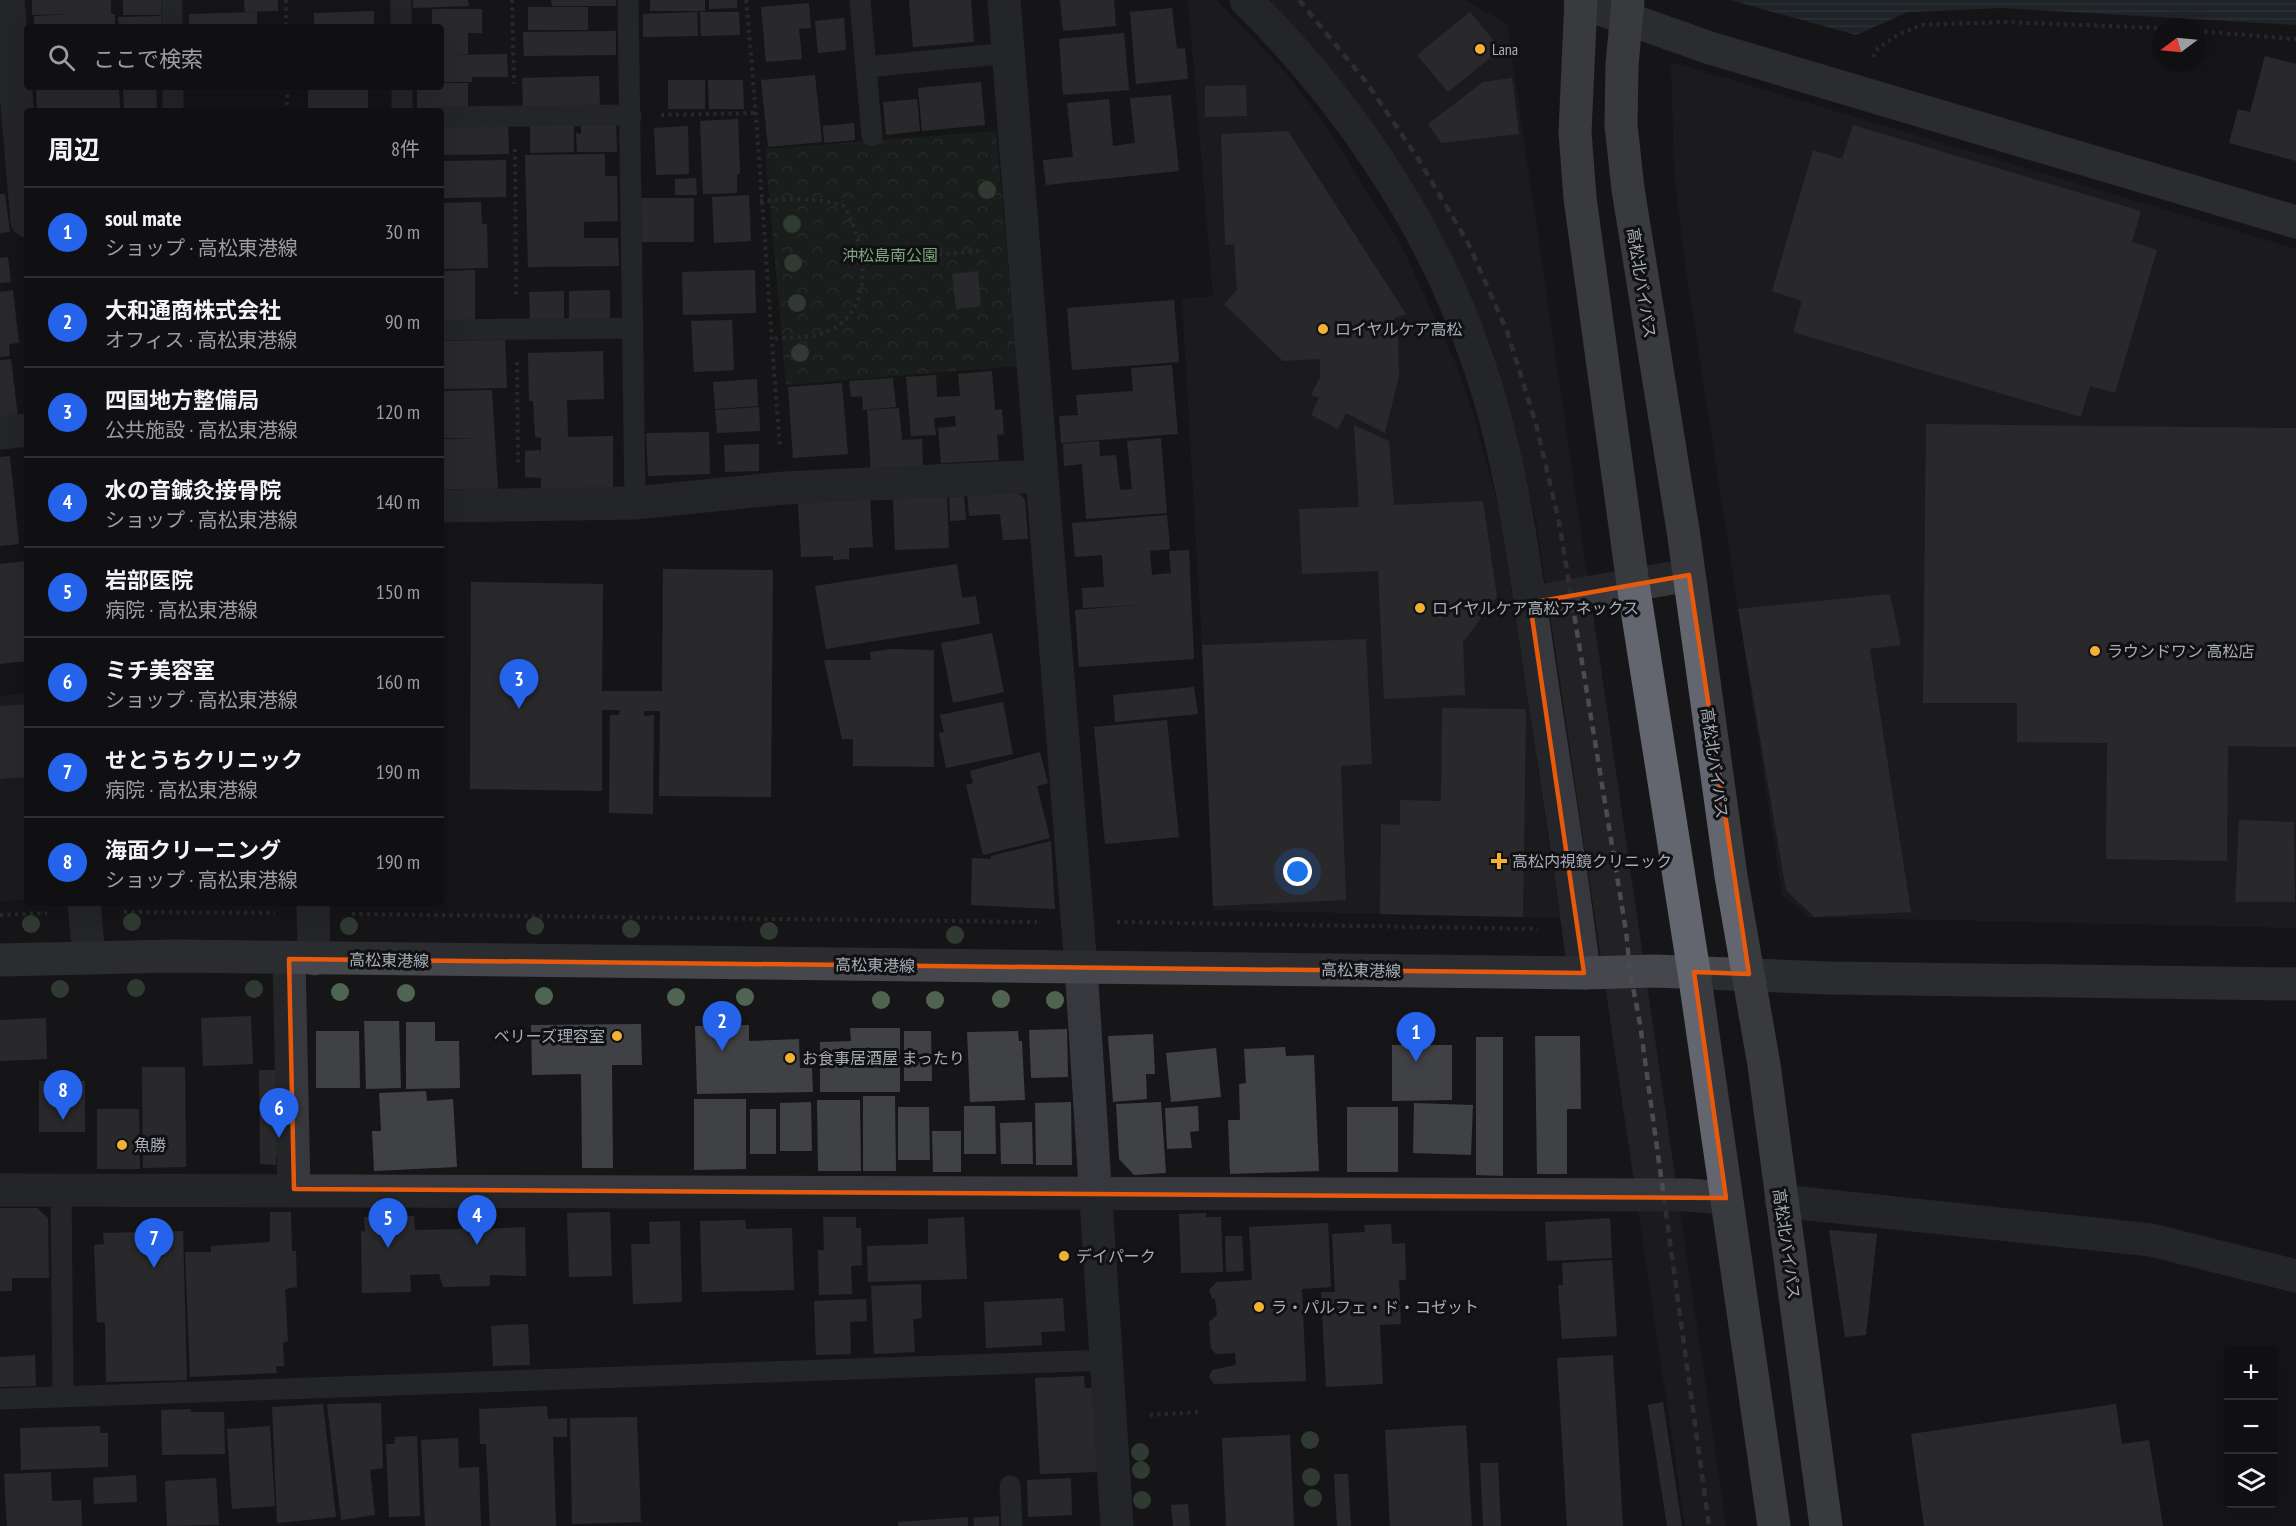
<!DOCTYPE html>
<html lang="ja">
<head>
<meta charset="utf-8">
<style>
	:root { --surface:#101012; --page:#1e1e20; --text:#f1f3f6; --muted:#9c9d9f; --line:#303032; --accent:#2563eb }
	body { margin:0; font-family:"PT Sans Narrow","Noto Sans JP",sans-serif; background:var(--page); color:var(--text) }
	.controls { position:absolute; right:18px; bottom:18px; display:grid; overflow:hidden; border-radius:6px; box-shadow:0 6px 24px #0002 }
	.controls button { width:54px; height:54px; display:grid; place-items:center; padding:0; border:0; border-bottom:2px solid var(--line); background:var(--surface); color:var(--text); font:30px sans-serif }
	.compass { position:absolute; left:2152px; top:18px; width:54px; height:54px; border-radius:50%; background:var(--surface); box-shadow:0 6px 24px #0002; rotate:254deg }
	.you { position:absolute; left:1298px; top:872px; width:21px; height:21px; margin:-15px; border:4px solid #fff; border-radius:50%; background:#1a73e8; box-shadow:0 0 0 9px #1a73e833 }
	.badge { display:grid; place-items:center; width:39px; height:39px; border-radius:50%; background:var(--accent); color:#fff; font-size:20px; font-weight:700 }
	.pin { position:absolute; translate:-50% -50px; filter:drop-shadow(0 2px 3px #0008) }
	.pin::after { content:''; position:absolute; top:32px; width:21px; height:18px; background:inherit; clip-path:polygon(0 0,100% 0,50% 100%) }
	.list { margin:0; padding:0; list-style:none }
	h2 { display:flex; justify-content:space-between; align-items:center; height:78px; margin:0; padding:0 24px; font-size:26px }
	h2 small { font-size:20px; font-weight:400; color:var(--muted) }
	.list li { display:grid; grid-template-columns:39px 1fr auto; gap:18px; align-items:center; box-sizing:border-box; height:90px; padding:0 24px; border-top:2px solid var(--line) }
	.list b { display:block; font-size:22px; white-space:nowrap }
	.list p { margin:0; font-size:20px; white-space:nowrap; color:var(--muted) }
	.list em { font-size:20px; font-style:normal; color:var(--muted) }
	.icon { flex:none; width:33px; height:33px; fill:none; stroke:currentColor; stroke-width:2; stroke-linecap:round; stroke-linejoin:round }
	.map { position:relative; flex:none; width:2296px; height:1526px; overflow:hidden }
	.search { position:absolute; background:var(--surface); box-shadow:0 6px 24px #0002; left:24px; top:24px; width:420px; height:66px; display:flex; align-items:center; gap:15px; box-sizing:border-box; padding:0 21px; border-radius:6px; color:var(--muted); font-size:22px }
	.panel { position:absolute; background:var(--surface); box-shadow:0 6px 24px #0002; left:24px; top:108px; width:420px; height:798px; border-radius:6px }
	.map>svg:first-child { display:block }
</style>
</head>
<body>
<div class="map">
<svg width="2296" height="1526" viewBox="0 0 2296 1526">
	<defs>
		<pattern id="forest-crowns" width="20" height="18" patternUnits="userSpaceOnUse" patternTransform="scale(1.5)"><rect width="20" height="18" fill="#1e261f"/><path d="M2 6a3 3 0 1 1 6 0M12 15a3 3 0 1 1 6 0" fill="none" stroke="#3c433d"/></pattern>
		<pattern id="water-rules" width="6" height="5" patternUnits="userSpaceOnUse" patternTransform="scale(1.5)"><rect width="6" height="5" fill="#2c353c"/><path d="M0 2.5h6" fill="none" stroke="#485056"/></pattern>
	</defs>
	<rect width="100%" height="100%" fill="#161618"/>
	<path fill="#222225" d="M1188,0h28l70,73 42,56 74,118 53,115 20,57 24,91 61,408 -347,-8 -11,-265 -20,-346 31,-3z
		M1270,0h195l42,24 219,1502h-41l-148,-1000 -26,-116 -19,-61 -27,-63 -29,-60 -35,-61 -42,-61z
		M1671,62l625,187v679l-488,-11 -26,-23 -98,-638 -10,-87z
		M27,693v207l-27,1v-205z"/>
	<path fill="url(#forest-crowns)" d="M996,131l21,235 -231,19 -21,-236z"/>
	<path fill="url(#water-rules)" d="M1730,0h566v25l-294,-17 -94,4 -52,23z"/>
	<path fill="#404145" d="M32,0h79v14h4v13h-81v-11l40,-2 -42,1z
		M123,0h38v15h-38z
		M244,0h34v11l-33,1z
		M413,0h55l1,6 -56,2z
		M551,0h65v6h-64z
		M650,0h55v11h-55z
		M709,0h28v8l-28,1z
		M909,0h62l3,42 -61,5z
		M1060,0h54l2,26 -53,5z
		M809,3l2,25 -12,1 3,30 -36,3 -5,-55z
		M528,7h60v23h-60z
		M1172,8l5,41 8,-1 3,31 -52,5 -6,-72z
		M432,9h50v24h-14v21l-14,1 53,-1 1,23h-36v5h-31v-55h-9z
		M374,11v16h-60v-14z
		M257,12v15h-68v-13z
		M697,12l1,24 -55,1v-23z
		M700,12h39l1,23 -39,1z
		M1470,12l31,37 -53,43 -31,-37z
		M161,16v11h-42l-1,-10z
		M844,18l2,32 -28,3 -3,-32z
		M616,31v24l-92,1 -1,-24z
		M1124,33l5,57 -66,5 -4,-56z
		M2265,56l31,8v97l-67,-18 9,-34 12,3z
		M815,75l7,67 -54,5 -7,-67z
		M599,76l1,30 -77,3 -1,-31z
		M1512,78l7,56 -78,9 -13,-19 55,-42z
		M668,80h37v29h-37z
		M708,80h35l1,29h-35z
		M981,82l4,43 -63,6 -4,-43z
		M441,83h27v25h-51v-21h24z
		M1246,85l1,31 -42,1v-31z
		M36,87h83l1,24h-83z
		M123,87h33l1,24h-33z
		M308,87h60v23l-60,1z
		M1171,95l8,76 -133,14 -3,-25 30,-3 -6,-54 42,-4 4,47 22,-3 -5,-45z
		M917,99l3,32 -34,4 -3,-33z
		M738,119l2,55h-3v19l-34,1 -3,-73z
		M574,123v29l-44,1v-29z
		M616,123l1,29h-40l-1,-19 5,1v-10z
		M854,123l1,17 -31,3 -1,-17z
		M1853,125l288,86 -9,31 25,8 -42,143 -25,-7 -9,31 -288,-85 9,-31 -30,-10 41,-141 29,9z
		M508,126l1,28 -68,1v-28z
		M688,126l1,48 -33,1 -2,-47z
		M1288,131l118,183 -12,4 4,21 1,37 -14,57 -39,-20 -8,16 -27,-14 8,-17 -8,-3 9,-18v-18l-37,2 -59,-57 13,-14 -3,-46 -9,1 -4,-111z
		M605,154v22h12l1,45 -34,1v16h34l1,28 -91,1 -3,-112z
		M506,160v37l-62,1 -1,-37z
		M696,178l1,17h-22v-16z
		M0,194h5l5,38 -10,1z
		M749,195l2,46 -37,2 -2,-46z
		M641,198h53v44h-52z
		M481,202l1,22h5l1,44 -47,1v-66z
		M8,257l3,25 -11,1v-25z
		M475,270v52h-32v-51z
		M755,270l1,43 -73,2 -1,-43z
		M978,271l3,35 -25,3 -4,-35z
		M13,290l6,53 -10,1 1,12 -10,1v-65z
		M610,290v30h-41v-29z
		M564,291v29l-34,1 -1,-29z
		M1174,300l5,62 -107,8 -5,-62z
		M732,320l2,50 -40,2 -3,-51z
		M505,340l2,48 -66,1v-48z
		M603,351l1,48 -37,1 1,37 45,-1v52h-72v-10l-16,-1v-26l15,-1 1,7v-19l-6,-1 -2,-36h-4l-1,-48z
		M11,359l7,58 -18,2v-59z
		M1172,365l6,69 -117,9 -2,-27 19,-1 -2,-20 57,-4 -2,-23z
		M992,371l3,39 7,-1 2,25 -7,1 2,25 -58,3 -3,-35 18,-2 -1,-10 -21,2 2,17 -25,1 -5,-59 30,-2 1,22 23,-1 -2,-22z
		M893,378l3,29 -33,3 -1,-14 -11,1 -2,-16z
		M757,379l1,27 -43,3 -2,-27z
		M842,383l6,71 -55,4 -5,-71z
		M492,390l6,99h-57v-50l43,-1h-43v-47z
		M759,407l1,24 -43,2 -2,-23z
		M899,408l3,32 20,-1 1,29 -52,3 -4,-61z
		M1926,424l370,4v319l-68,-1 -1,115 -121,-2 1,-116 -90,-1v-39h-94z
		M1354,425l35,16 5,64 89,-4 14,96 -34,45 2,53 -81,4 -6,-128 -76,3 -3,-65 60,-2z
		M709,432l1,42 -62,2 -2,-43z
		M1161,438l6,75 -81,6 -4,-55 -18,2 -1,-22 36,-3 1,15 16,-1 4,35 12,-1 -5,-48z
		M759,444v27l-34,1 -1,-27z
		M10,456l9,88 -19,2v-89z
		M967,492h50l8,7 3,40 -25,1 -3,-26 -31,2z
		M947,494l2,54 -54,2 -2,-53z
		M964,496l2,24 -16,1 -1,-24z
		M870,498l3,49 -24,1v11l-16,1v-4l-32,1 -3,-55z
		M1167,515l3,34 -32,3 12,-1 2,24 19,-2 -2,-22 20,-1 5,109 -115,8 -4,-57 63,-5 -55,3 -1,-20 22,-1 -2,-32 -27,2 -3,-34z
		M27,561v100l-27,3v-100z
		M957,564l5,34 14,-2 4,28 -154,25 -11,-63z
		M663,569l110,1 -2,227 -112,-1 1,-85h-16v5l10,-1 -1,99 -44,-1 1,-98h9l1,-5h-18v81l-132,-2 1,-207 132,2 -1,107h60z
		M1890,594l11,51 -31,4 41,263 -97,5 -28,-27 -48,-281z
		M992,633l12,59 -51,11 -12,-60z
		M1366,639l6,125 -31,2 5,134 -133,6 -11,-261z
		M893,649l41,1v117l-81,-1v-27h-11l-18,-79h47l-1,-8z
		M1194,687l4,27 -83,8 -2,-27z
		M1003,702l10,52 -67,14 -7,-35 5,-1 -4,-17z
		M27,704v73l-27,2v-73z
		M1442,708l84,1 -3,208 -143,-3 1,-90 19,1v-25l41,1z
		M1167,720l12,117 -74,7 -11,-117z
		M1040,752l8,31 -11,3 13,52 -67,17 -17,-70 7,-2 -3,-12z
		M2239,820l55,2 1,80h-60z
		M1051,841l4,68 -84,-4 1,-47 19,1v-3z
		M251,1016l2,48 -50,2 -2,-48z
		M46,1018l1,41 -47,2v-41z
		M364,1021h35l2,67 -35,1z
		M406,1022h29v19h24l1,47 -54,1z
		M641,1024l1,41h-30l1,103h-31l-1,-94 -49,1 -1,-50z
		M749,1025v16l50,-2 1,29h12l1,24 -116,2 -2,-68z
		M850,1028h50v64h-80v-50l31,-1z
		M1067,1029l1,48 -37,1 -2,-48z
		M316,1031h43l1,57h-44z
		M904,1031h27l1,50h-28z
		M1018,1031l1,10h3l3,59 -55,2 -3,-70z
		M1153,1034l2,40h-9l1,25 -34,3 -5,-66z
		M1535,1036h45l1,73h-14v65h-30z
		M1476,1037h27v139l-27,-1z
		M1392,1045h60v55l-60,1z
		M1285,1047l1,9 28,-1 5,116 -89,3 -2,-54h12l-1,-36 7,-1 -2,-34z
		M1216,1048l5,49 -50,5 -5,-49z
		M142,1067h43l1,100 -43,1z
		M259,1070h26v84l-9,1v10l-16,-1z
		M39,1081h46v51h-46z
		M426,1091l1,10 26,-2 4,68 -83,4 -2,-40h9l-2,-38z
		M863,1096h32l1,75h-33z
		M694,1099h52v70l-52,1z
		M817,1100h43l1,71h-43z
		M811,1102l1,49h-32v-48z
		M1071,1102l1,63h-36l-1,-62z
		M1161,1102l5,71 -32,2 -15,-16 -3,-55z
		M1414,1103l59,2 -2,50 -58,-2z
		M964,1106h31l1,48h-32z
		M1198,1106l1,25 -9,1 2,16 -25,1 -2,-41z
		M898,1107h31l1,53h-32z
		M1347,1107h51v65h-51z
		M97,1109h42l1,60h-43z
		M750,1109h26v45h-26z
		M1032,1122l1,42h-32l-1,-41z
		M932,1131h29v41h-28z
		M0,1208h37l11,10 1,60h-37v13h-12z
		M270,1212h21l1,39h4l1,36 -12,2 3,52 -5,2 1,23h-8l1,7 -87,4 -5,-125h26v-6l59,-4z
		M610,1212l2,64 -43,1 -2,-64z
		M1206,1213v4h15l2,55 -42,1 -2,-59z
		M414,1216l1,14 47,-1 -1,-9h24v9l40,-2 1,49 -36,-1v11l-47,1 -4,-13 -29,1 1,17 -49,1 -1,-62 4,1 -1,-15z
		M823,1217h33v11h5l1,37 -11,1 1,28 -33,1 -1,-45h6z
		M964,1217l3,62 -99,3 -1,-36 61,-2v-25z
		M1610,1218l2,40 -65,3 -2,-39z
		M745,1220l1,9 46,-1 2,62 -92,2 -2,-71z
		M680,1221l2,81 -49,2 -2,-60h19l-1,-22z
		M1328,1223l3,64 -29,2 4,92 -92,3 -5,-7 3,-7 24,-5 -1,-12 -19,1 -5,-6 -2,-26 8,-7 -2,-16 -3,-1 -3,-8 8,-8 35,-2 -3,-53z
		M1391,1224l1,20 13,-1 1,37h-7l2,44 -21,1 3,59 -57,3 -5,-95h14l-3,-58 33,-2 -1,-7z
		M1829,1230l48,4 -11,101 -21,2z
		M183,1231l4,149 -81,2 -1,-59 -8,-1 -3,-77 10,-1 -1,-11z
		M1225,1236h17l2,35 -18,1z
		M1612,1260l5,76 -55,3 -4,-54h5l-1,-22z
		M921,1284l1,34 -9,1 2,33 -41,2 -3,-68z
		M1063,1298l2,33 -24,1 1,13 -56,3 -2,-46z
		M866,1299l1,22 -17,1 1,32 -35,1 -2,-54z
		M528,1324l2,41 -37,1 -2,-40z
		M35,1355l1,31 -36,1v-30z
		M1613,1355l10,171h-56l-10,-168z
		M1084,1376l1,12h8l4,84 -57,2 -5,-96z
		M1663,1402l19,124h-15l-19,-121z
		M381,1403l2,65 -13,2 5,45 -34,5 -14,-116z
		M323,1404l13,113 -59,6 -5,-116z
		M2116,1404l6,40 27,-4 14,86h-239l-13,-92z
		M547,1406l1,13 19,-1v19h-14l3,89h-66l-4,-82h-6l-1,-35z
		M191,1409v3h33l1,42 -63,1 -1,-45z
		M637,1417l4,105 -69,2 -2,-106z
		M1466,1425l6,101h-82l-5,-96z
		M100,1426v7h8v34l-87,3 -1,-42z
		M270,1426l5,80 -43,3 -5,-80z
		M1290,1435l4,91h-68l-4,-88z
		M417,1436l3,80 -31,1 -3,-73h8l1,-7z
		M458,1438l1,30 20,-1 2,59h-56l-4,-86z
		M1480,1463h18l3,63h-18z
		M51,1472l1,29 29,-1 1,26h-75l-3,-52z
		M1334,1474h14l3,52h-14z
		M136,1475l1,27 -43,2 -1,-26z
		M216,1478l3,47 -52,1 -2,-45z
		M1071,1478l1,37 -44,2 -1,-37z
		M1188,1504l2,22h-17l-2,-21z
		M999,1516v10h-25l-1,-8z
		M968,1517v9h-70v-4z"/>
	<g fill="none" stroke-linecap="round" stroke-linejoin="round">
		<path stroke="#3d3f44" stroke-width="4" stroke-dasharray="3 4.5" stroke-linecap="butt" d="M286,0v27
			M512,0l2,84
			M746,0c14,149 22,299 34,448
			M2197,31l99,8
			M1873,57l5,-9 21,-14 23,-9 81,-3 158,6
			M287,87v24
			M661,115l96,-2
			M515,149l1,148
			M760,201c29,-2 55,-4 84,5 23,42 35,112 -27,129 -14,3 -31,2 -46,4
			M864,260l120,-9
			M517,362l1,103
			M124,912l151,1
			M352,914l685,8
			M0,915l47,-2
			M1117,922l421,7
			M1150,1415l50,-3"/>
		<path stroke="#37383d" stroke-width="21" d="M172,0v27
			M401,0v27
			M628,0l7,503
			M860,0l12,136
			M866,67l143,-14
			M173,87v24
			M402,87v24
			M441,117l190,-2
			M441,330l192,-2
			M61,1190l2,206
			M0,1399l1107,-39
			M1010,1486l2,40"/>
		<path stroke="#37383d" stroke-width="33" d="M8,0l19,221
			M1004,0l77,967 36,559
			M1246,0c99,98 183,221 229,353 39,107 51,225 68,337 14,94 30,189 41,283
			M0,433l27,-3
			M441,506l194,-3 149,-15 258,-12
			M1530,603l159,-28
			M84,903l5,54
			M313,903l1,56
			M289,959l5,230
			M0,1190l1688,5 38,3
			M1781,1201l370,39 145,36"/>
		<path stroke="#45474d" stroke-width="33" d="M1580,2l130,46 586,174
			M0,960l174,-4 1410,17 70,-2 174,7 468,6"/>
		<path stroke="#63666e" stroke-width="33" d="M1581,0l-6,132 5,66 53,386 61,388 80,554
			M1628,0l-6,65 -1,60 7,64 55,341 48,346 33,189 62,461"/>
		<path stroke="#4a4c52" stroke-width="4.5" stroke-dasharray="8 6" stroke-linecap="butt" d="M1299,0l68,83 52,77 49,83 39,88 29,93 23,98 67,409 4,40 10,53 69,502"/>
	</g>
	<g fill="#506452">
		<circle cx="987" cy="190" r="9"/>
		<circle cx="792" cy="224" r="9"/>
		<circle cx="793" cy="263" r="9"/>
		<circle cx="797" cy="303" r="9"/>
		<circle cx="800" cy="353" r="9"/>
		<circle cx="132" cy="922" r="9"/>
		<circle cx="31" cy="924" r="9"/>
		<circle cx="349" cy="926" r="9"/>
		<circle cx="535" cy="926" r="9"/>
		<circle cx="631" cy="929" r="9"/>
		<circle cx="769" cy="931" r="9"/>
		<circle cx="955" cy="935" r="9"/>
		<circle cx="136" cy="988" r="9"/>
		<circle cx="60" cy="989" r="9"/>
		<circle cx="254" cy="989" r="9"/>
		<circle cx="340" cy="992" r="9"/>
		<circle cx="406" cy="993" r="9"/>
		<circle cx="544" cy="996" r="9"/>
		<circle cx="676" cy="997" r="9"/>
		<circle cx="745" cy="997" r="9"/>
		<circle cx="1001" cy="999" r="9"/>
		<circle cx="881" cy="1000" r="9"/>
		<circle cx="935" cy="1000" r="9"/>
		<circle cx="1055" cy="1000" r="9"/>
		<circle cx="1310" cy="1440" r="9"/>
		<circle cx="1140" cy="1452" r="9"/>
		<circle cx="1141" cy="1470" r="9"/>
		<circle cx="1311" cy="1477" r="9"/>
		<circle cx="1313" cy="1498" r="9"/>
		<circle cx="1142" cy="1500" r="9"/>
	</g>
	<path d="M0 0H2296V1526H0ZM1689,575l60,399 -55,-2 32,226 -1432,-9 -5,-230 1295,14 -54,-370z" fill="#161618" fill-opacity=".55" fill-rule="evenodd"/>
	<path fill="none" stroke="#e8590c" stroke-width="4.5" stroke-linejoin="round" d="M1689,575l60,399 -55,-2 32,226 -1432,-9 -5,-230 1295,14 -54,-370z"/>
	<g fill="#f2b134" stroke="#111113" stroke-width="2">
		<circle cx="1480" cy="49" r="6"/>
		<circle cx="1323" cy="329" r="6"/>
		<circle cx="1420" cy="608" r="6"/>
		<circle cx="2095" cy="651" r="6"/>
		<path d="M1496 852h6v6h6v6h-6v6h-6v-6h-6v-6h6z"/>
		<circle cx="617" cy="1036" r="6"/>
		<circle cx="790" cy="1058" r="6"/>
		<circle cx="122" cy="1145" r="6"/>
		<circle cx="1064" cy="1256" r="6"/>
		<circle cx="1259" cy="1307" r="6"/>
	</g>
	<g text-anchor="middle" stroke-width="6" stroke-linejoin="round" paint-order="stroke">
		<g font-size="16" fill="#a8adb8" stroke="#111113" text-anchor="start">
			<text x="1492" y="55">Lana</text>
			<text x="1335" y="335">ロイヤルケア高松</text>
			<text x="1432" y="614">ロイヤルケア高松アネックス</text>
			<text x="2107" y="657">ラウンドワン 高松店</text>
			<text x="1512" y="867">高松内視鏡クリニック</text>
			<text x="605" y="1042" text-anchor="end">ベリーズ理容室</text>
			<text x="802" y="1064">お食事居酒屋 まったり</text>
			<text x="134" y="1151">魚勝</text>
			<text x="1076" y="1262">デイパーク</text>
			<text x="1271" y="1313">ラ・パルフェ・ド・コゼット</text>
		</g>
		<g font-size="16" fill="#7fa381" stroke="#111113">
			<text x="890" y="261">沖松島南公園</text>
		</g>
		<g font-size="16" fill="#a8adb8" stroke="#111113">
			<text transform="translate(1642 283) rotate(81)" y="6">高松北バイパス</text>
			<text transform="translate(1715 763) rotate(82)" y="6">高松北バイパス</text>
			<text transform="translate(389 960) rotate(1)" y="6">高松東港線</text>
			<text transform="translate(875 965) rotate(1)" y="6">高松東港線</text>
			<text transform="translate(1361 970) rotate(1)" y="6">高松東港線</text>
			<text transform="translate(1787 1244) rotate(82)" y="6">高松北バイパス</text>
		</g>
	</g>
</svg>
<div class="controls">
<button>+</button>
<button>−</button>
<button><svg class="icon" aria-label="layers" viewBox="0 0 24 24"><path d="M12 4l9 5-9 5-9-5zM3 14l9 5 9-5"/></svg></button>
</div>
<svg class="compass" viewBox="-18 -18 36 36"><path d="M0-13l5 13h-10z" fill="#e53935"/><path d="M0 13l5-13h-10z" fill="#9c9d9f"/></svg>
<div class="you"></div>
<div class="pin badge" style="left:1416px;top:1062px">1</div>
<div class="pin badge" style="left:722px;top:1051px">2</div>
<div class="pin badge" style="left:519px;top:709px">3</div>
<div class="pin badge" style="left:477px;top:1245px">4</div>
<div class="pin badge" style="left:388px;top:1248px">5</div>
<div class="pin badge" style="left:279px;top:1138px">6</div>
<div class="pin badge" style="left:154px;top:1268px">7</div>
<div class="pin badge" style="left:63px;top:1120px">8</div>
<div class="search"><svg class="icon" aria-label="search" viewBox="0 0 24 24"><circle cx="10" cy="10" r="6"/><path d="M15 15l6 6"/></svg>ここで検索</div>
<section class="panel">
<h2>周辺<small>8件</small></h2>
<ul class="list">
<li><span class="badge">1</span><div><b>soul mate</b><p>ショップ · 高松東港線</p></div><em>30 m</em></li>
<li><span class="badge">2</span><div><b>大和通商株式会社</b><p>オフィス · 高松東港線</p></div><em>90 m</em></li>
<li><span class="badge">3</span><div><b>四国地方整備局</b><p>公共施設 · 高松東港線</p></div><em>120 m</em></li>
<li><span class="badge">4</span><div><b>水の音鍼灸接骨院</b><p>ショップ · 高松東港線</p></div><em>140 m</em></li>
<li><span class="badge">5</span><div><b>岩部医院</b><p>病院 · 高松東港線</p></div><em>150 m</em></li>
<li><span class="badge">6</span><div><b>ミチ美容室</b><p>ショップ · 高松東港線</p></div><em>160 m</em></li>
<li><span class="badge">7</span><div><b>せとうちクリニック</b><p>病院 · 高松東港線</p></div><em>190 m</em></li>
<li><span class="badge">8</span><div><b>海面クリーニング</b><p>ショップ · 高松東港線</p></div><em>190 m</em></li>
</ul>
</section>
</div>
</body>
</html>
